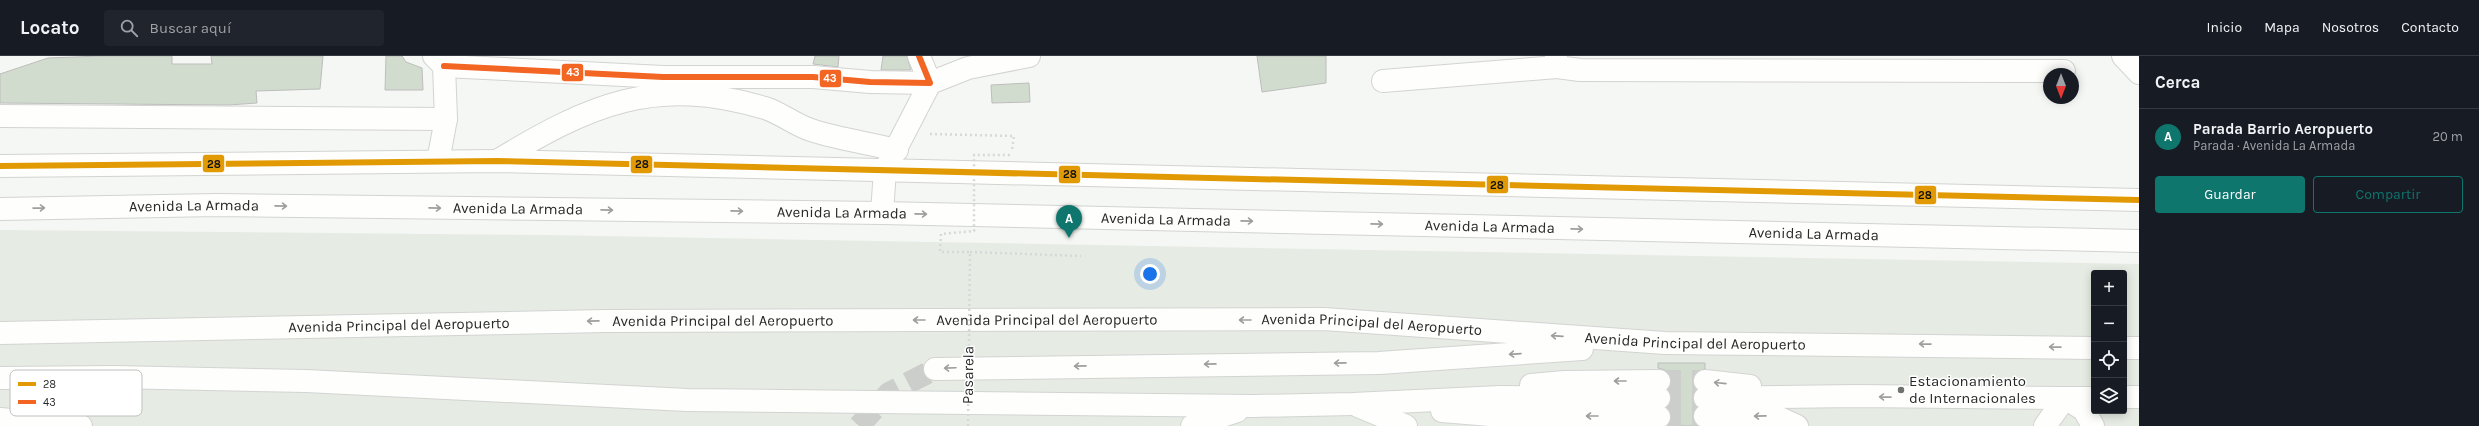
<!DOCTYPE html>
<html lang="es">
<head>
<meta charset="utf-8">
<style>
	:root { --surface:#171b24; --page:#20242c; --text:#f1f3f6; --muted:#9ea1a6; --line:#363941; --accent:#0f766e }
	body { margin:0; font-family:Karla,sans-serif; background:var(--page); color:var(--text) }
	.controls { position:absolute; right:12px; bottom:12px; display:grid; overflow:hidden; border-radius:4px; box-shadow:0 2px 10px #0003 }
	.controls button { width:36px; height:36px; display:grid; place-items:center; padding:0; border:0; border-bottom:1px solid var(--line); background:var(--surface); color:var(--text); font:20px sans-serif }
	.compass { position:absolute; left:2043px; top:12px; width:36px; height:36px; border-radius:50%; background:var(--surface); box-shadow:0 2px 10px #0003; rotate:180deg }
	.you { position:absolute; left:1150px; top:218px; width:14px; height:14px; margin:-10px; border:3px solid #fff; border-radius:50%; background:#1a73e8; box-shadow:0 0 0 6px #1a73e833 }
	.badge { display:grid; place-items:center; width:26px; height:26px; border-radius:50%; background:var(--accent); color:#fff; font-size:13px; font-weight:700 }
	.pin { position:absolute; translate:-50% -33px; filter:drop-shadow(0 1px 2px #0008) }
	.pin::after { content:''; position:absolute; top:21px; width:14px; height:12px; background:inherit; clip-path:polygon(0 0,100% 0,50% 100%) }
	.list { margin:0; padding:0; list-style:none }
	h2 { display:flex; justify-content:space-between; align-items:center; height:52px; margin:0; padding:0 16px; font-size:17px }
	h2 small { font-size:13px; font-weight:400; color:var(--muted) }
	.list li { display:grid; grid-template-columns:26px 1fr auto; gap:12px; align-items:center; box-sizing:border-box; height:56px; padding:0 16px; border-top:1px solid var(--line) }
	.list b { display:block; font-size:15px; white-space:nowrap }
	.list p { margin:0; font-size:13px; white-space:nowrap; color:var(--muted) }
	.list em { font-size:13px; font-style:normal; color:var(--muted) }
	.actions { display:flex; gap:8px; padding:12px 16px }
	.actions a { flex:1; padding:9px 0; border:1px solid var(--accent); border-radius:4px; text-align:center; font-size:14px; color:var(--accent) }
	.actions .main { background:var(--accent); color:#fff }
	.icon { flex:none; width:22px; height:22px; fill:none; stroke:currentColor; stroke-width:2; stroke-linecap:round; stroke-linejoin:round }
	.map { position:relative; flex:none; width:2139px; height:370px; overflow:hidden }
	header { display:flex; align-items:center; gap:24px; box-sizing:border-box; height:56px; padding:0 20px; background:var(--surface); border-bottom:1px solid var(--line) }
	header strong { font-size:19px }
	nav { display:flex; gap:22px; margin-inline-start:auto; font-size:14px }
	.search { width:280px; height:36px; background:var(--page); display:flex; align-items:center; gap:10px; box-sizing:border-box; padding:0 14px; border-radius:4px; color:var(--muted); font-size:15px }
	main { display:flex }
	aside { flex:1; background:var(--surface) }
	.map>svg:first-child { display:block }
</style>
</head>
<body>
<header>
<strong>Locato</strong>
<div class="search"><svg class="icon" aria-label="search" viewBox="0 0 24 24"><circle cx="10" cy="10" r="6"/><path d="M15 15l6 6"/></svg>Buscar aquí</div>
<nav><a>Inicio</a><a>Mapa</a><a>Nosotros</a><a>Contacto</a></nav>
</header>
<main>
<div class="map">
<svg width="2139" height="370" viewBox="0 0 2139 370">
	<rect width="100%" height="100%" fill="#f5f7f4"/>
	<path fill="#e6ece4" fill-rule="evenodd" d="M0,174l548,5 1591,29v162h-2139zM2094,217h30v138h-30z"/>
	<path fill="#d1dccf" stroke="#bdbebc" d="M100,0h72v8h40l-1,-8h112l-3,33 -64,2 1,12 -28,2 -229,-2v-29l48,-16z
		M386,0h16l4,6 16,6 1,22h-38z
		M815,0h24l-1,11 -25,-3z
		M883,0h24l4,14h-30z
		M1257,0h69v27l-64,9z
		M1029,27l1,19 -38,1 -1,-18z
		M1658,307h47v6l-10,4 -2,7 3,10 -3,9 4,8 -4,10 5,9h-31l4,-9 -4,-10 4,-9 -3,-8 3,-10 -6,-10 -7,-2z"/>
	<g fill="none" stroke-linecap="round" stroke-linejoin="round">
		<path stroke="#cccecb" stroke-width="22" stroke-dasharray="22 11" stroke-linecap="butt" d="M1659,325h46
			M1659,342h46
			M1659,361l46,-1
			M859,370l30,-33 46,-24"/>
		<g stroke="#d2d4d2" stroke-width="24">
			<g id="minor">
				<path d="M434,0l10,10 2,53 -8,42"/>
				<path d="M1556,0l1,11 23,3 484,1"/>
				<path d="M2123,0l16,17"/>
				<path d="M444,10l219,11h150l57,5 60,1 -11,-27"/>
				<path d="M1383,25l174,-14"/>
				<path d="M0,60l446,3"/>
				<path d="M497,105c92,-56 158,-86 268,-53 16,5 30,17 46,22 27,9 57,13 86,20"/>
				<path d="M882,157l3,-43 45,-87 38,-15 61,-12"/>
				<path id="s1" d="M0,277l605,-12 719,-2 341,24 429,5"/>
				<path d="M2124,292h15"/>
				<path d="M935,313l444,-6 203,-14"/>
				<path d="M0,322l113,-1 193,4 381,19 187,2 379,4 100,-2 147,-7 159,1"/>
				<path d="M1705,325l45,5"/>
				<path d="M1531,329l33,-3 95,-1"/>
				<path d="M2124,341h15"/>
				<path d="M1705,342l151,-2 209,2 19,12 9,16"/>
				<path d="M1358,350l48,20"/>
				<path d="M1442,355l60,5 157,1"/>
				<path d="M1705,360l68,-1 24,11"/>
				<path d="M0,363l81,7"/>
				<path d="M1192,370l45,-15"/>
				<path d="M2045,370l20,-28h29"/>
			</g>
		</g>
		<g stroke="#d2d4d2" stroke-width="24">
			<g id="major">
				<path d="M0,110l497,-5 1642,39"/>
				<path id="s2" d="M0,153l217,-4 665,8 1257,28"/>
			</g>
		</g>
		<path stroke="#d7d8d7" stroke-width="2.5" stroke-dasharray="2 3" stroke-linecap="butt" d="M930,78l84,2 -2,14
			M970,196l111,4"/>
		<use href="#minor" stroke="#fefefd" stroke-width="22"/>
		<use href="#major" stroke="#fefefd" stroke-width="22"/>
		<path stroke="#d7d8d7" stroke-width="2.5" stroke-dasharray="2 3" stroke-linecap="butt" d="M968,370l2,-174h-30l1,-18 33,-3v-76h38"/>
		<g stroke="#fff" stroke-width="9">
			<path id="bus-1" d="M0,110l497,-5 1642,39"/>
		</g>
		<g stroke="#fff" stroke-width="9">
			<path id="bus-2" d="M444,10l219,11h150l57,5 60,1 -11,-27"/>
		</g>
		<use href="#bus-1" stroke="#e29a04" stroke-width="6"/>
		<use href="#bus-2" stroke="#f26522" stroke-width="6"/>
	</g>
	<defs><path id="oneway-shaft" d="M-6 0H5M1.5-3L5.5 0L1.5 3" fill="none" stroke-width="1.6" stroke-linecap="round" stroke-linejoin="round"/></defs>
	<g stroke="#9d9e9d">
		<use href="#oneway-shaft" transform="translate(281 150) rotate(1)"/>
		<use href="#oneway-shaft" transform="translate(39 152) rotate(-1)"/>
		<use href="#oneway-shaft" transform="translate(435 152) rotate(1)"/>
		<use href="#oneway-shaft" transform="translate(607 154) rotate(1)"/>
		<use href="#oneway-shaft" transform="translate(737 155) rotate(1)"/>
		<use href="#oneway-shaft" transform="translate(921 158) rotate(1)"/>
		<use href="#oneway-shaft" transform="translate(1247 165) rotate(1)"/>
		<use href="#oneway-shaft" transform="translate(1377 168) rotate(1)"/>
		<use href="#oneway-shaft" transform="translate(1577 173) rotate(1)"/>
		<use href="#oneway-shaft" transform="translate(919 264) rotate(180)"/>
		<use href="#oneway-shaft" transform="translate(1245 264) rotate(180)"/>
		<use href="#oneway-shaft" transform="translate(593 265) rotate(179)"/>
		<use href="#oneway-shaft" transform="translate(1557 280) rotate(-176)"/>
		<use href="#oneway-shaft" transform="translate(1925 288) rotate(-179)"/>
		<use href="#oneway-shaft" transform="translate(2055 291) rotate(-179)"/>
		<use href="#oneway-shaft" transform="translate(1515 298) rotate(176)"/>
		<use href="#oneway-shaft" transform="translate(1340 307) rotate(179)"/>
		<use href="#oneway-shaft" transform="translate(1210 308) rotate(179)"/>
		<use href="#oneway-shaft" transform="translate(1080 310) rotate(179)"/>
		<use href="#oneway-shaft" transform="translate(950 312) rotate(178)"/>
		<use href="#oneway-shaft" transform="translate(1620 325) rotate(180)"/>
		<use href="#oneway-shaft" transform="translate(1720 327) rotate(-174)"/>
		<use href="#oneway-shaft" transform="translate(1885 341) rotate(-179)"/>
		<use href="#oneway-shaft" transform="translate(1592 360) rotate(-180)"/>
		<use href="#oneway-shaft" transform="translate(1760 360) rotate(179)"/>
	</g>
	<circle fill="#6f716f" stroke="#fff" stroke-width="1.5" cx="1901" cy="334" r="4"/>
	<g text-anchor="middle" stroke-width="3" stroke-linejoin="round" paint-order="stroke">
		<g font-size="15" fill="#272927" stroke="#fff">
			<text dy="5" stroke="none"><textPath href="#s2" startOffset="194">Avenida La Armada</textPath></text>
			<text dy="5" stroke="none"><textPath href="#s2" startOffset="518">Avenida La Armada</textPath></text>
			<text dy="5" stroke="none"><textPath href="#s2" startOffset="842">Avenida La Armada</textPath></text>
			<text dy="5" stroke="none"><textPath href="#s2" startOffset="1166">Avenida La Armada</textPath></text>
			<text dy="5" stroke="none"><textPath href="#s2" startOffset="1490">Avenida La Armada</textPath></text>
			<text dy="5" stroke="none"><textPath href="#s2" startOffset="1814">Avenida La Armada</textPath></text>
			<text dy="5" stroke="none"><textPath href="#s1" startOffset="1047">Avenida Principal del Aeropuerto</textPath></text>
			<text dy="5" stroke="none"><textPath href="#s1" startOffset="723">Avenida Principal del Aeropuerto</textPath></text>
			<text dy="5" stroke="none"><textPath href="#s1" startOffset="399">Avenida Principal del Aeropuerto</textPath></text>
			<text dy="5" stroke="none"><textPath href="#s1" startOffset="1372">Avenida Principal del Aeropuerto</textPath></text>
			<text dy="5" stroke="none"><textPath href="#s1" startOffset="1696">Avenida Principal del Aeropuerto</textPath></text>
			<text transform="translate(968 319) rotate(-89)" y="5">Pasarela</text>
		</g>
		<g font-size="15" fill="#272927" stroke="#fff" text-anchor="start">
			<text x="1909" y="330">Estacionamiento<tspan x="1909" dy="17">de Internacionales</tspan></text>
		</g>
	</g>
	<rect x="10" y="314" width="132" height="46" rx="6" fill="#fff" stroke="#bebfbe" stroke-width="1"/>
	<rect x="18" y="326" width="18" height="4" fill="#e29a04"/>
	<rect x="18" y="344" width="18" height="4" fill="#f26522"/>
	<g font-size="11" fill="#272927">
		<text x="43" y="332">28</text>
		<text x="43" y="350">43</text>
	</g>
	<g stroke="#fff" stroke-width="1.5">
		<rect x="561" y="7" width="23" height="19" rx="4" fill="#f26522"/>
		<rect x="819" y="13" width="23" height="19" rx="4" fill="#f26522"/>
		<rect x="202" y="98" width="23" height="19" rx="4" fill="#e29a04"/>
		<rect x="630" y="99" width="23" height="19" rx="4" fill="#e29a04"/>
		<rect x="1058" y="109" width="23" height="19" rx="4" fill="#e29a04"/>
		<rect x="1486" y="119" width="23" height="19" rx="4" fill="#e29a04"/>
		<rect x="1914" y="129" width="23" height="20" rx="4" fill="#e29a04"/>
	</g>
	<g font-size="11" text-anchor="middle" font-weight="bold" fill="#fff">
		<text x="573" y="20">43</text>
		<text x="830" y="26">43</text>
	</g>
	<g font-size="11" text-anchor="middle" font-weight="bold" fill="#111">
		<text x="214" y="112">28</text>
		<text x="642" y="112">28</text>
		<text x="1070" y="122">28</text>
		<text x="1497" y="133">28</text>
		<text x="1925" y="143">28</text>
	</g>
</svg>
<div class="controls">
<button>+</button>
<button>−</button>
<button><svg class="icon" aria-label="locate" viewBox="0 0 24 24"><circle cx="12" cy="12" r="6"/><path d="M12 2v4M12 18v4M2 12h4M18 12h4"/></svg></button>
<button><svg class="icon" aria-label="layers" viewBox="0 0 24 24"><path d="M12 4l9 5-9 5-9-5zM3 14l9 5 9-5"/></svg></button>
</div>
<svg class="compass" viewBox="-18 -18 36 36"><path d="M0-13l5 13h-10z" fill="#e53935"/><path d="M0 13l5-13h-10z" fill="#9ea1a6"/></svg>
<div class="you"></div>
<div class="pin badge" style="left:1069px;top:182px">A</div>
</div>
<aside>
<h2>Cerca<small></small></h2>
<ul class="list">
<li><span class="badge">A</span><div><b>Parada Barrio Aeropuerto</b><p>Parada · Avenida La Armada</p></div><em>20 m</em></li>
</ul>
<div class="actions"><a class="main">Guardar</a><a>Compartir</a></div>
</aside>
</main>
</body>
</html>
